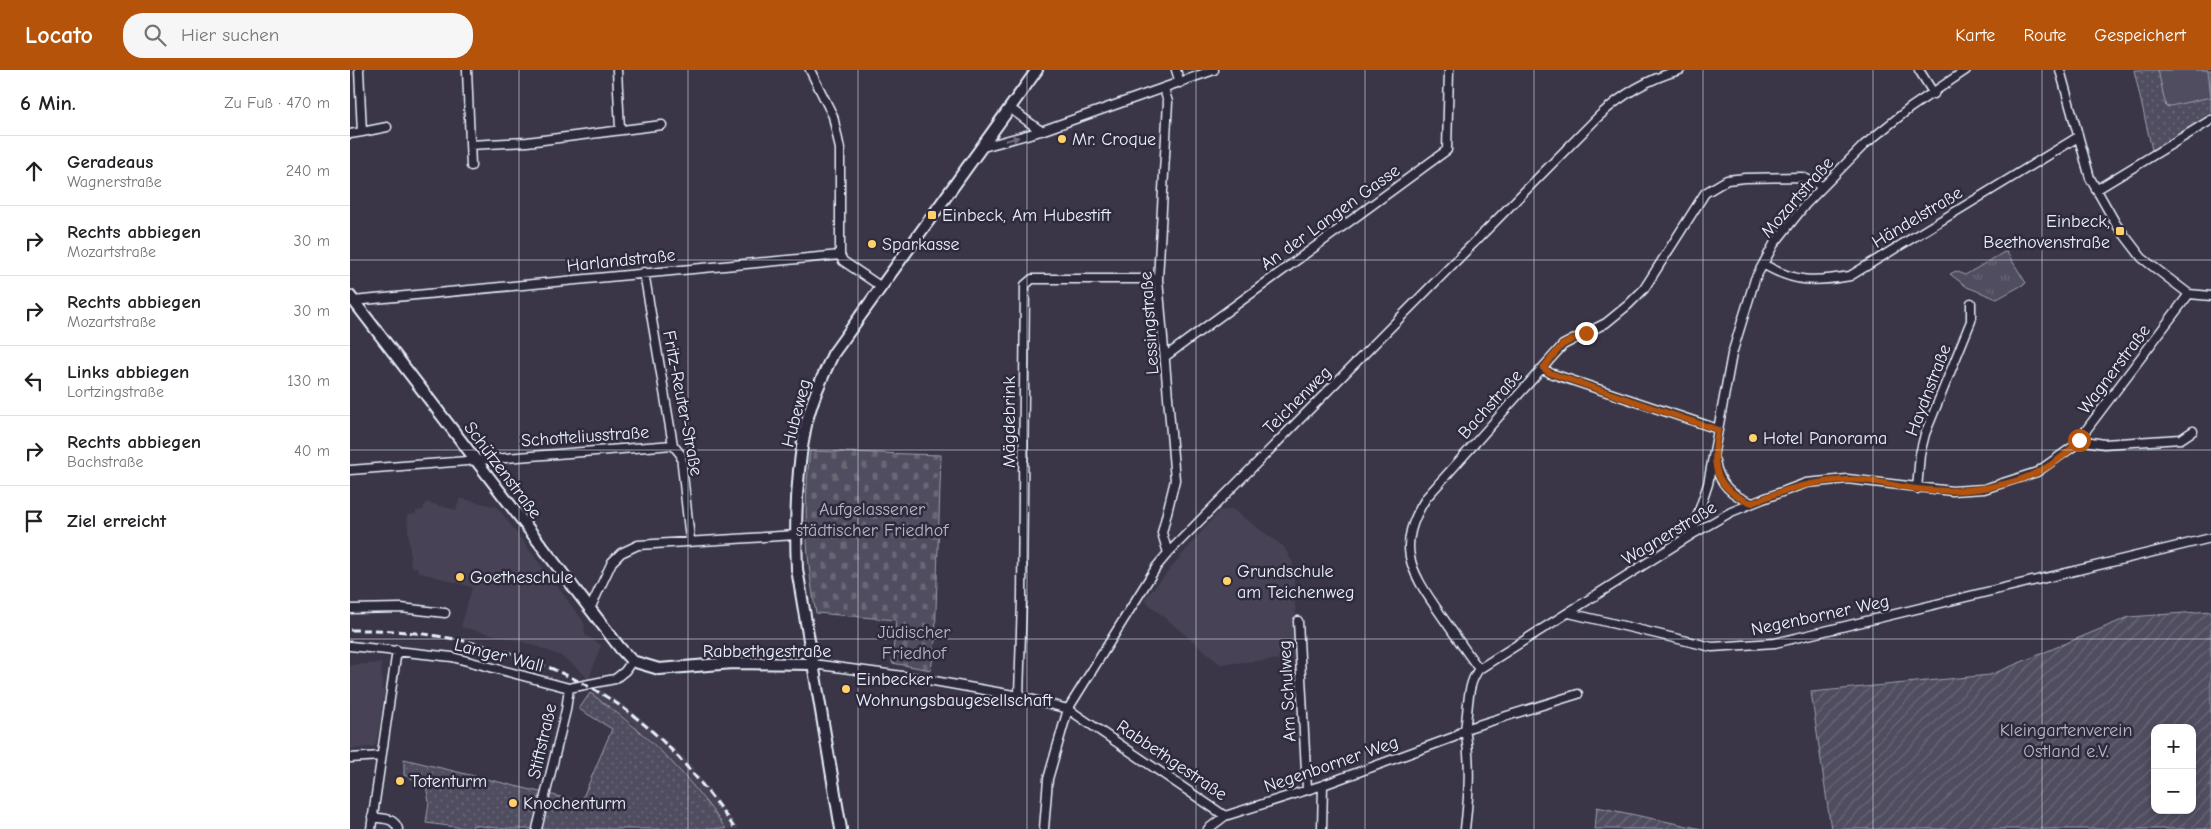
<!DOCTYPE html>
<html lang="de">
<head>
<meta charset="utf-8">
<style>
	:root { --surface:#fff; --page:#f6f6f6; --text:#202124; --muted:#757577; --line:#e0e0e0; --accent:#b45309 }
	body { margin:0; font-family:"Comic Neue",sans-serif; background:var(--page); color:var(--text) }
	.controls { position:absolute; right:15px; bottom:15px; display:grid; overflow:hidden; border-radius:10px; box-shadow:0 2px 8px #0003 }
	.controls button { width:45px; height:45px; display:grid; place-items:center; padding:0; border:0; border-bottom:1px solid var(--line); background:var(--surface); color:var(--text); font:25px sans-serif }
	.stop { position:absolute; width:15px; height:15px; margin:-11px; border:4px solid #b45309; border-radius:50%; background:#fff }
	.stop.end { background:#b45309; border-color:#fff; box-shadow:0 1px 5px #0008 }
	.list { margin:0; padding:0; list-style:none }
	h2 { display:flex; justify-content:space-between; align-items:center; height:65px; margin:0; padding:0 20px; font-size:21px }
	h2 small { font-size:16px; font-weight:400; color:var(--muted) }
	.list li { display:grid; grid-template-columns:32px 1fr auto; gap:15px; align-items:center; box-sizing:border-box; height:70px; padding:0 20px; border-top:1px solid var(--line) }
	.list b { display:block; font-size:19px; white-space:nowrap }
	.list p { margin:0; font-size:16px; white-space:nowrap; color:var(--muted) }
	.list em { font-size:16px; font-style:normal; color:var(--muted) }
	.icon { flex:none; width:28px; height:28px; fill:none; stroke:currentColor; stroke-width:2; stroke-linecap:round; stroke-linejoin:round }
	.map { position:relative; flex:none; width:1861px; height:759px; overflow:hidden }
	header { display:flex; align-items:center; gap:30px; box-sizing:border-box; height:70px; padding:0 25px; background:var(--accent); color:#fff }
	header strong { font-size:24px }
	nav { display:flex; gap:28px; margin-inline-start:auto; font-size:18px }
	.search { width:350px; height:45px; background:var(--page); display:flex; align-items:center; gap:12px; box-sizing:border-box; padding:0 18px; border-radius:20px; color:var(--muted); font-size:19px }
	main { display:flex }
	aside { flex:1; background:var(--surface) }
	.map>svg:first-child { display:block }
</style>
</head>
<body>
<header>
<strong>Locato</strong>
<div class="search"><svg class="icon" aria-label="search" viewBox="0 0 24 24"><circle cx="10" cy="10" r="6"/><path d="M15 15l6 6"/></svg>Hier suchen</div>
<nav><a>Karte</a><a>Route</a><a>Gespeichert</a></nav>
</header>
<main>
<aside>
<h2>6 Min.<small>Zu Fuß · 470 m</small></h2>
<ul class="list">
<li><svg class="icon" aria-label="ahead" viewBox="0 0 24 24"><path d="M12 20V5M6 11l6-6 6 6"/></svg><div><b>Geradeaus</b><p>Wagnerstraße</p></div><em>240 m</em></li>
<li><svg class="icon" aria-label="right" viewBox="0 0 24 24"><path d="M7 20v-9h11M14 6l5 5-5 5"/></svg><div><b>Rechts abbiegen</b><p>Mozartstraße</p></div><em>30 m</em></li>
<li><svg class="icon" aria-label="right" viewBox="0 0 24 24"><path d="M7 20v-9h11M14 6l5 5-5 5"/></svg><div><b>Rechts abbiegen</b><p>Mozartstraße</p></div><em>30 m</em></li>
<li><svg class="icon" aria-label="left" viewBox="0 0 24 24"><path d="M17 20v-9H6M10 6l-5 5 5 5"/></svg><div><b>Links abbiegen</b><p>Lortzingstraße</p></div><em>130 m</em></li>
<li><svg class="icon" aria-label="right" viewBox="0 0 24 24"><path d="M7 20v-9h11M14 6l5 5-5 5"/></svg><div><b>Rechts abbiegen</b><p>Bachstraße</p></div><em>40 m</em></li>
<li><svg class="icon" aria-label="arrive" viewBox="0 0 24 24"><path d="M6 21V4h12l-3 4 3 4H6"/></svg><div><b>Ziel erreicht</b></div></li>
</ul>
</aside>
<div class="map">
<svg width="1861" height="759" viewBox="0 0 1861 759">
	<defs>
		<pattern id="grass-tufts" width="24" height="20" patternUnits="userSpaceOnUse" patternTransform="scale(1.25)"><rect width="24" height="20" fill="#504e5f"/><path d="M3 7l-1-3M5 7V3M7 7l1-3M15 17l-1-3M17 17v-4M19 17l1-3" fill="none" stroke="#696877"/></pattern>
		<pattern id="cemetery-stones" width="16" height="16" patternUnits="userSpaceOnUse" patternTransform="scale(1.25)"><rect width="16" height="16" fill="#504e5f"/><path d="M2 7V4a2 2 0 0 1 4 0v3zM10 15v-3a2 2 0 0 1 4 0v3z" fill="#696877"/></pattern>
		<pattern id="park-dots" width="8" height="8" patternUnits="userSpaceOnUse" patternTransform="scale(1.25)"><rect width="8" height="8" fill="#504e5f"/><path d="M2 2h.1M6 6h.1" fill="none" stroke="#696877" stroke-width="1.8" stroke-linecap="round"/></pattern>
		<pattern id="garden-furrows" width="10" height="10" patternUnits="userSpaceOnUse" patternTransform="scale(1.25)"><rect width="10" height="10" fill="#504e5f"/><path d="M-1 1l2-2M0 10L10 0M9 11l2-2" fill="none" stroke="#696877"/></pattern>
	</defs>
	<rect width="100%" height="100%" fill="#3a3648"/>
	<filter id="ink" filterUnits="userSpaceOnUse"><feTurbulence type="fractalNoise" baseFrequency=".02" numOctaves="2"/><feDisplacementMap in="SourceGraphic" scale="10" xChannelSelector="R" yChannelSelector="G"/><feConvolveMatrix kernelMatrix="1 2 1 2 8 2 1 2 1" color-interpolation-filters="sRGB"/></filter>
	<g filter="url(#ink)">
		<path fill="#464354" d="M110,428l37,9 87,115 1,13 16,10 -12,34 -17,-15 -13,-9 -32,-12 -66,-16 11,-40 -54,-15 -1,-5 -6,1 -4,-53 9,-1v-3l7,-1 3,-8 30,8z
			M882,439l52,38 9,16 5,95 -78,6 -76,-64 75,-89z
			M31,593l1,27 3,1 -9,53 -3,3 -23,2v-84z
			M251,620l31,21 31,26 28,28 48,64h-13l-25,-35 -43,-47 -30,-27 -38,-27z"/>
		<path fill="url(#grass-tufts)" stroke="#9ca0ac" d="M1656,181l20,32 -29,16 -30,-12 -17,-13 6,-3 9,4z"/>
		<path fill="url(#cemetery-stones)" stroke="#9ca0ac" d="M460,381l131,4 -6,187 -4,28 -39,-7 4,-43 -80,-7c-10,-54 -13,-107 -6,-162z"/>
		<path fill="url(#park-dots)" stroke="#9ca0ac" d="M1784,0h77v45l-59,35z
			M240,623c57,40 96,79 136,136h-222l-31,-4 -1,4 -46,-6 3,-21 -3,-17 -22,-10v-16l177,43 31,-73 -33,-20z"/>
		<path fill="url(#garden-furrows)" stroke="#9ca0ac" fill-rule="evenodd" d="M1861,541v218h-380l-20,-137 179,-17 139,-58zM1805,658h37v82h-37z
			M1247,737l105,22h-107z"/>
		<path fill="#504e5f" stroke="#9ca0ac" d="M1808,0h50l3,27 -45,10z"/>
		<g fill="none" stroke-linecap="round" stroke-linejoin="round">
			<g stroke="#e8f1f8" stroke-width="11">
				<path id="minor" d="M117,0l4,96
					M267,0l3,59
					M460,0l23,46 7,33v106l3,6 37,25
					M826,0l4,13
					M1569,0l15,24
					M1710,0l30,108 26,46 26,34 47,36
					M814,19l4,13 -10,177 17,201 -13,53 6,20
					M661,39l30,22
					M12,62l25,-5
					M0,64l12,-2 -3,-62
					M120,75l57,-3 135,-17
					M633,77l58,-16 173,-61
					M1746,120l115,-70
					M1413,194c32,19 52,18 87,12l228,-139
					M294,202l29,173 8,10 9,85
					M1839,224l22,2
					M3,231l487,-46
					M816,286l281,-206 2,-80
					M1193,298l7,5 168,56
					M1729,370l25,4 77,-5 12,-8
					M1365,391c4,23 16,34 37,42
					M0,400l323,-25
					M1567,419l3,-35 5,-20 46,-113v-18
					M1341,465l17,-51 24,-130 23,-75 19,-35 31,-39 59,-60 46,-37 56,-38
					M0,539l51,-1 44,5
					M240,539l22,-47 9,-9 17,-8 158,-10
					M1219,543l143,34 63,-4 436,-105
					M948,551l9,168
					M0,576l102,11 117,31 46,-9 10,-8 7,-10
					M463,594l104,14 102,18 49,13 157,107
					M1129,599c-14,-19 -27,-38 -40,-57 -30,-43 -43,-66 -13,-114l137,-153 43,-22 22,-18 16,-16 61,-96 22,-13 18,-2 57,-1 20,9
					M669,626l3,-97 3,-314 7,-6h126
					M0,688l31,-2
					M22,747c11,2 22,0 26,12
					M21,759l26,-179
					M187,759l29,-119 3,-22
					M694,759l4,-50 20,-70 89,-143 11,-13 430,-436c24,-23 50,-38 82,-47
					M858,759l17,-13 98,-31 131,-48 11,-8c4,-21 1,-43 14,-60l212,-134 40,-23 32,-13 43,-16 41,-4 105,12 32,-2 53,-17 37,-26 115,-152
					M972,759l1,-44
					M1115,759c4,-34 6,-66 0,-100l113,-35"/>
			</g>
			<g stroke="#e8f1f8" stroke-width="14">
				<path id="tertiary" d="M0,226l270,352 12,13 27,8 74,-6 80,1
					M491,759l-44,-260c-2,-46 -1,-94 8,-139 5,-27 17,-52 28,-76l204,-284"/>
			</g>
			<use href="#minor" stroke="#2f2a3d" stroke-width="8"/>
			<use href="#tertiary" stroke="#2f2a3d" stroke-width="10"/>
			<path stroke="#e8f1f8" stroke-width="3" stroke-dasharray="8 4" stroke-linecap="butt" d="M0,560c90,-2 187,22 263,71 49,32 89,80 122,128"/>
		</g>
		<defs><path id="oneway-solid" d="M-6-.8H1V-3.2L6.5 0L1 3.2V.8H-6Z" transform="scale(1.25)"/></defs>
		<use fill="#70707e" href="#oneway-solid" transform="translate(662 69) rotate(-15)"/>
	</g>
	<g fill="none" stroke-linecap="round" stroke-linejoin="round" filter="url(#ink)">
		<path stroke="#b45309" stroke-width="6" d="M1236,263l-24,12 -19,23 7,5 168,57c-7,36 -4,59 34,73 31,-13 60,-22 93,-23 23,-2 48,6 72,9 55,6 124,-3 162,-49"/>
	</g>
	<path fill="none" stroke="#e8f1f8" stroke-width="1" stroke-opacity="0.55" d="M169,0v759M338,0v759M508,0v759M677,0v759M846,0v759M1015,0v759M1184,0v759M1353,0v759M1523,0v759M1692,0v759M0,190h1861M0,380h1861M0,569h1861"/>
	<g fill="#ffd166" stroke="#2f2a3d" stroke-width="2">
		<circle cx="712" cy="69" r="5"/>
		<rect x="577" y="140" width="10" height="10" rx="2.5"/>
		<rect x="1765" y="156" width="10" height="10" rx="2.5"/>
		<circle cx="522" cy="174" r="5"/>
		<circle cx="1403" cy="368" r="5"/>
		<circle cx="110" cy="507" r="5"/>
		<circle cx="877" cy="511" r="5"/>
		<circle cx="496" cy="619" r="5"/>
		<circle cx="50" cy="711" r="5"/>
		<circle cx="163" cy="733" r="5"/>
	</g>
	<g text-anchor="middle" stroke-width="5" stroke-linejoin="round" paint-order="stroke">
		<g font-size="18" fill="#e8f1f8" stroke="#2f2a3d" text-anchor="start">
			<text x="722" y="75">Mr. Croque</text>
			<text x="592" y="151">Einbeck, Am Hubestift</text>
			<text x="1760" y="157" text-anchor="end">Einbeck,<tspan x="1760" dy="21">Beethovenstraße</tspan></text>
			<text x="532" y="180">Sparkasse</text>
			<text x="1413" y="374">Hotel Panorama</text>
			<text x="887" y="507">Grundschule<tspan x="887" dy="21">am Teichenweg</tspan></text>
			<text x="120" y="513">Goetheschule</text>
			<text x="506" y="615">Einbecker<tspan x="506" dy="21">Wohnungsbaugesellschaft</tspan></text>
			<text x="60" y="717">Totenturm</text>
			<text x="173" y="739">Knochenturm</text>
		</g>
		<g font-size="18" fill="#e8f1f8" stroke="#2f2a3d">
			<text transform="translate(1447 127) rotate(-49)" y="6">Mozartstraße</text>
			<text transform="translate(980 147) rotate(-36)" y="6">An der Langen Gasse</text>
			<text transform="translate(1567 147) rotate(-31)" y="6">Händelstraße</text>
			<text transform="translate(271 190) rotate(-6)" y="6">Harlandstraße</text>
			<text transform="translate(799 253) rotate(-94)" y="6">Lessingstraße</text>
			<text transform="translate(1764 299) rotate(-53)" y="6">Wagnerstraße</text>
			<text transform="translate(1578 320) rotate(-69)" y="6">Haydnstraße</text>
			<text transform="translate(947 330) rotate(-45)" y="6">Teichenweg</text>
			<text transform="translate(333 333) rotate(79)" y="6">Fritz-Reuter-Straße</text>
			<text transform="translate(1140 334) rotate(-48)" y="6">Bachstraße</text>
			<text transform="translate(446 343) rotate(-75)" y="6">Hubeweg</text>
			<text transform="translate(659 352) rotate(-90)" y="6">Mägdebrink</text>
			<text transform="translate(235 366) rotate(-4)" y="6">Schotteliusstraße</text>
			<text transform="translate(153 400) rotate(53)" y="6">Schützenstraße</text>
			<text transform="translate(1319 463) rotate(-31)" y="6">Wagnerstraße</text>
			<text transform="translate(1470 545) rotate(-12)" y="6">Negenborner Weg</text>
			<text x="417" y="587">Rabbethgestraße</text>
			<text transform="translate(149 585) rotate(14)" y="6">Langer Wall</text>
			<text transform="translate(937 621) rotate(-93)" y="6">Am Schulweg</text>
			<text transform="translate(192 671) rotate(-77)" y="6">Stiftstraße</text>
			<text transform="translate(822 690) rotate(34)" y="6">Rabbethgestraße</text>
			<text transform="translate(981 694) rotate(-19)" y="6">Negenborner Weg</text>
		</g>
		<g font-size="18" fill="#b3b8c2" stroke="#2f2a3d">
			<text x="522" y="445">Aufgelassener<tspan x="522" dy="21">städtischer Friedhof</tspan></text>
			<text x="564" y="568">Jüdischer<tspan x="564" dy="21">Friedhof</tspan></text>
			<text x="1716" y="666">Kleingartenverein<tspan x="1716" dy="21">Ostland e.V.</tspan></text>
		</g>
	</g>
</svg>
<div class="controls">
<button>+</button>
<button>−</button>
</div>
<div class="stop" style="left:1729px;top:370px"></div>
<div class="stop end" style="left:1236px;top:263px"></div>
</div>
</main>
</body>
</html>
